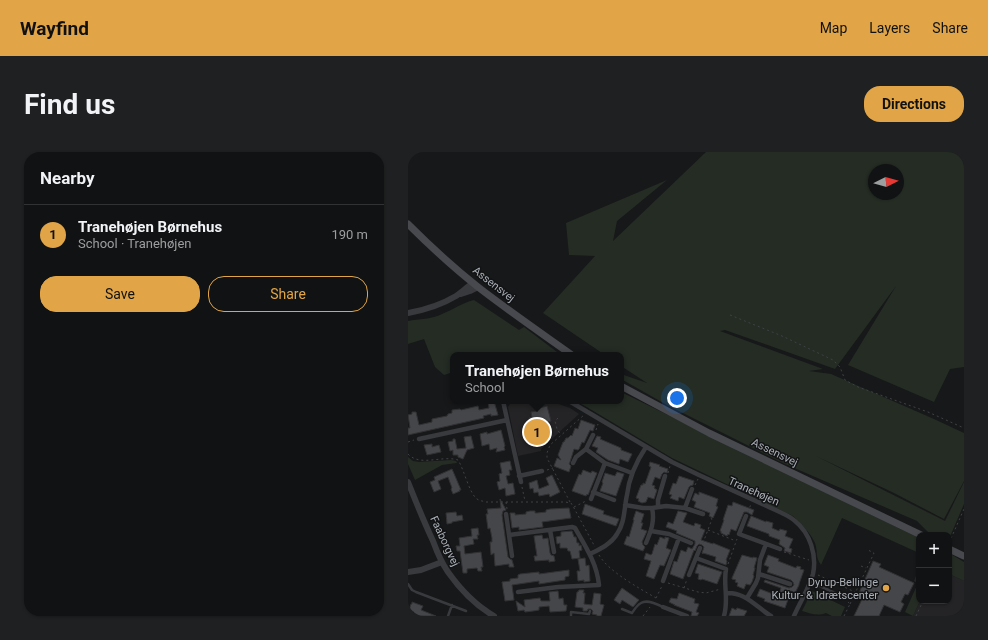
<!DOCTYPE html>
<html lang="en">
<head>
<meta charset="utf-8">
<style>
	:root { --surface:#111213; --page:#1e2021; --text:#f1f3f6; --muted:#9c9ea0; --line:#303233; --accent:#e1a548 }
	body { margin:0; font-family:Roboto,sans-serif; background:var(--page); color:var(--text) }
	.controls { position:absolute; right:12px; bottom:12px; display:grid; overflow:hidden; border-radius:8px; box-shadow:0 1px 3px #0004 }
	.controls button { width:36px; height:36px; display:grid; place-items:center; padding:0; border:0; border-bottom:1px solid var(--line); background:var(--surface); color:var(--text); font:20px sans-serif }
	.compass { position:absolute; left:460px; top:12px; width:36px; height:36px; border-radius:50%; background:var(--surface); box-shadow:0 1px 3px #0004; rotate:85deg }
	.you { position:absolute; left:269px; top:246px; width:14px; height:14px; margin:-10px; border:3px solid #fff; border-radius:50%; background:#1a73e8; box-shadow:0 0 0 6px #1a73e833 }
	.badge { display:grid; place-items:center; width:26px; height:26px; border-radius:50%; background:var(--accent); color:#111; font-size:13px; font-weight:700 }
	.pin { position:absolute; translate:-50% -50%; border:2px solid #fff; box-shadow:0 1px 4px #0006 }
	.popup { position:absolute; left:42px; top:200px; width:174px; height:52px; box-sizing:border-box; display:grid; place-content:center; border-radius:8px; background:var(--surface); filter:drop-shadow(0 1px 3px #0005); font-size:13px; white-space:nowrap; color:var(--muted) }
	.popup b { font-size:15px; color:var(--text) }
	.popup::after { content:''; position:absolute; left:50%; top:100%; margin-left:-8px; border:8px solid transparent; border-top-color:var(--surface) }
	.list { margin:0; padding:0; list-style:none }
	h2 { display:flex; justify-content:space-between; align-items:center; height:52px; margin:0; padding:0 16px; font-size:17px }
	h2 small { font-size:13px; font-weight:400; color:var(--muted) }
	.list li { display:grid; grid-template-columns:26px 1fr auto; gap:12px; align-items:center; box-sizing:border-box; height:60px; padding:0 16px; border-top:1px solid var(--line) }
	.list b { display:block; font-size:15px; white-space:nowrap }
	.list p { margin:0; font-size:13px; white-space:nowrap; color:var(--muted) }
	.list em { font-size:13px; font-style:normal; color:var(--muted) }
	.actions { display:flex; gap:8px; padding:12px 16px }
	.actions a { flex:1; padding:9px 0; border:1px solid var(--accent); border-radius:16px; text-align:center; font-size:14px; color:var(--accent) }
	.actions .main { background:var(--accent); color:#111 }
	.map { position:relative; flex:none; width:556px; height:464px; overflow:hidden; border-radius:16px }
	header { display:flex; align-items:center; gap:24px; box-sizing:border-box; height:56px; padding:0 20px; background:var(--accent); color:#111 }
	header strong { font-size:19px }
	nav { display:flex; gap:22px; margin-inline-start:auto; font-size:14px }
	.intro { display:flex; align-items:center; justify-content:space-between; box-sizing:border-box; height:96px; padding:0 24px }
	h1 { margin:0; font-size:28px }
	.button { padding:10px 18px; border-radius:16px; background:var(--accent); color:#111; font-size:14px; font-weight:700 }
	main { display:flex; gap:24px; padding:0 24px }
	aside { flex:1; background:var(--surface); border-radius:16px; box-shadow:0 1px 3px #0004 }
	.map>svg:first-child { display:block }
</style>
</head>
<body>
<header>
<strong>Wayfind</strong>
<nav><a>Map</a><a>Layers</a><a>Share</a></nav>
</header>
<div class="intro"><h1>Find us</h1><a class="button">Directions</a></div>
<main>
<aside>
<h2>Nearby<small></small></h2>
<ul class="list">
<li><span class="badge">1</span><div><b>Tranehøjen Børnehus</b><p>School · Tranehøjen</p></div><em>190 m</em></li>
</ul>
<div class="actions"><a class="main">Save</a><a>Share</a></div>
</aside>
<div class="map">
<svg width="556" height="464" viewBox="0 0 556 464">
	<rect width="100%" height="100%" fill="#171819"/>
	<path fill="#242426" d="M115,249h25l5,1 17,6 9,6 -38,35v2l-23,5 -10,-49 2,-3z
		M541,422l15,7v35h-51l7,-15h29z"/>
	<path fill="#242c24" fill-rule="evenodd" d="M298,0h250l8,4v211l-14,2 -16,33 -86,-37 48,-79 -61,83 -110,-39 -5,1 103,38 -14,2 22,3 103,45 30,14v48l-20,38 -50,-26 -78,-37 129,65 19,-39v22l-15,35v-4h-18l-14,-14 -132,-57 -118,-59 -46,-26v-5l26,9 -26,-17v-11h-16l-62,-42 52,-57 -26,-1 -3,-32 101,-43 -50,41 -4,20zM466,18h24v24h-24z
		M66,148l45,30 5,-3 37,28h-108v17l-9,3 -9,-8 -11,-28 -16,5v-23c11,-2 24,-2 34,-7 12,-5 20,-11 32,-14z
		M213,240l298,146v15l-77,-35 -21,47c-6,-8 -3,-14 -6,-22 -5,-11 -14,-19 -22,-27l-121,-58 -87,-52 -10,-5h46z
		M0,305l5,4 6,1 32,-2 5,1 1,2 -15,2 -27,15 -7,-16z
		M541,401l15,9v19l-15,-7z
		M511,416v33h1l-7,15 -8,-4 13,-29 -4,-2z
		M404,439l33,16 -4,9h-9l-6,-3c-8,3 -15,1 -24,-2z"/>
	<path fill="#454649" stroke="#323235" d="M80,249h6l4,14 -7,1v-2l-8,2 1,2 -76,17v-7h2l-2,-13 4,-1v-2h4l3,13 13,-3v-3l15,-3 1,-2 4,-1v-3l8,-1 1,1 17,-4 1,4 10,-2z
		M139,254l4,15 -3,1 2,8 -6,-6 4,15 -5,1 -3,-12 -8,2 -3,-12 3,-1 -1,-5 7,-1 -2,-2z
		M173,268l14,5 -2,6 -3,-1 -6,13 -2,-1 -3,7 -1,1 -4,-1 -4,13 -1,2 2,2 -2,6 -13,-5 -2,-1 3,-8 4,2 -3,-5 5,-13h1l2,-4h2l3,-3 1,1 3,-8 3,1z
		M93,278l4,16 -1,1 1,3 -9,2 1,-4 -7,2 -1,-6 -7,2 -2,-12 7,-2v2z
		M63,284l3,12 -7,2 -4,9 -5,-2v-2h-5v-5l-3,1 -2,-9 5,-1v-2h2l2,10 9,-1 -2,-11z
		M189,284l4,1 -1,2 21,9v2l11,4 -4,8 -8,-3 -1,5 -11,-4 -12,-8 2,-4 -6,-2z
		M24,292v3l7,-2 2,7 -14,3 -3,-10z
		M102,309l2,9h-3l1,5 -4,1 2,8 5,-1 2,11 -9,2 -1,-8 -6,2 -2,-8 3,-1 -1,-7 3,-1 -2,-10z
		M242,310l10,3 -1,1 9,3 -1,4 -3,-1 -2,2 -2,5 -5,-2 -3,8 3,1 -1,2 3,2 -3,9 -6,-2 -2,5 -4,1 -4,-2 1,-2 -3,-1 5,-13h2v-2l2,1 6,-17 -2,-1z
		M44,317l9,21h-2l1,1 -7,3 -2,-5 1,-1 -4,-11 -10,4 3,8 -7,3 -4,-10 5,-2 -1,-3z
		M175,318l8,3 1,-2 5,2 -9,22 -1,-1 -1,2 -14,-5 7,-17 2,1z
		M209,320l7,2 -8,22 -16,-5 3,-8 -1,-1 3,-9 10,3z
		M144,323l8,17 -10,5 -1,-3 -10,2 -1,-4 -4,1 -1,-5 -3,1 -1,-6 3,-1 5,-2 2,9 10,-4 -3,-7z
		M271,324l15,5 -1,4 -3,1 -1,1 -5,12 -5,-2 -1,4 -8,-3 2,-3 -3,-1 4,-11 3,1z
		M291,340l19,7 -2,7 2,1 -5,11 -4,-2 1,-3 -16,-6 2,-5 -4,-2 3,-7 4,2z
		M92,347l5,9 1,2 -3,1 -1,4 6,42 2,2 2,1 2,7h-5v-3l-14,2 -1,-13 -3,2 -1,-13h2v-4l-2,-10 -2,1 -2,-15h2l-1,-5 14,-1z
		M325,350l21,8 -2,5 -5,-3h-3l-8,19 -5,-2 -2,6 -1,-1 -1,2 -6,-3v-2h-1l4,-11h-1l5,-15 4,1z
		M177,352l19,7 -1,3 16,5 -3,7 -34,-12z
		M161,356l2,10 -29,4 1,5 -24,3v-3l-7,1 -2,-15h5v2l11,-1v-2l4,-1h5v2h2l9,-1v-2l4,-1z
		M228,359l8,3 -3,9h2l-2,6 6,2 -5,11 1,3 2,2 -2,4 -17,-6 -2,-1 3,-8 2,1 5,-17h-1z
		M270,359l9,2 -4,9 11,4 1,-3 6,2 -1,3 5,2 -4,10 12,4v-1l17,7 -4,10 1,1 -1,4 -11,-4 1,-4 -13,-4v1l-1,-1 2,-6 -2,-2 -3,-1 -2,2 -2,5 -1,-1 -11,29 -13,-5 4,-13 3,1 4,-12 5,2 2,-5 4,2 3,-5v-3l-19,-8 1,-2 -11,-4 2,-5 5,2z
		M48,360l1,4 5,-1 1,5 -11,2v1l-5,1 -1,-11z
		M343,364l15,6v-1l7,2 -1,5 7,3 1,-2 7,2 -2,5 8,3 -4,9 3,1 -1,4 -7,-2 1,-3 -6,-4 1,-4 -11,-4v-2l-22,-8z
		M70,376l1,7h-2l1,4h-5l1,5 -10,2 1,8 16,-2 2,15h-2l1,4h-4l-1,-3 -10,1v4h-4l-3,-22h-3l-1,-5h4l-1,-8 13,-2 -1,-7z
		M164,379l2,6h2l1,6h2v3l2,-1 1,5 -3,1 1,7 -8,1 -2,-8h-2l-1,-3h-7v-5l-3,1 -1,-7 5,-1v-4z
		M134,383l1,4 5,-1 2,15 1,2 3,1 1,5 -6,1v-2l-14,1 -1,-5h3l-3,-20z
		M252,385l5,2v-2l4,1 -3,10 5,2 -7,16 -4,-1 -6,14 -8,-3 5,-15 -7,-2 2,-6 5,2 1,-1 3,-10 2,1z
		M334,403l11,3v-1l4,1 -3,10h1l-2,7 1,1 -2,6 -2,3 -4,-1 -2,5 -7,-3 1,-3 -3,-1 1,-2 -4,-1v-1z
		M360,403l11,4 -1,2 18,7 1,-2 4,1 -1,2 4,1 -5,14v1l-4,8 -4,-2 -6,17 -21,-7 1,-2 -8,-3 3,-7 18,7 3,-8 -17,-6 1,-2 24,8 3,-1 2,-2 -1,-3 -2,-2 -24,-8 2,-5 -5,-2z
		M177,406l1,8 3,-1 1,16 -6,1v-2l-6,1 -1,-10h3l-2,-12z
		M465,409l8,3 -2,3 35,16 -6,12 -3,-1 -4,8 3,2 -4,8 -16,-7 -5,11h-25l10,-21 -5,-2z
		M290,412l24,8 -5,12 -15,-5 -1,1 -3,-1 1,-5 -4,-1z
		M161,418v6l-4,1v3l-26,4v-3l-27,4 2,15 -9,1 -3,-19 8,-1v-2l8,-1v-3l2,-1 19,-2v2z
		M214,436l17,12 -6,7 -11,-7 -2,4 -6,-4z
		M171,438h5l-1,3h2l-1,11 8,1 2,-12 7,1 -1,10 4,1 -3,11h-4v-1l-5,-1 1,-3 -2,-2h-3l-1,2h-4v-3l-8,-1 2,-15h1z
		M150,439l1,8 4,-1 1,7h3l-1,6 -16,1 -1,-6 -10,1v3l-6,1 -8,1 -1,-2 -6,1 -2,-10 9,6 -1,-7 16,-2 1,3h9l-1,-9z
		M271,441l16,6 -1,4 5,1 -3,8 3,1 -2,3h-6l1,-4 -18,-7h1l-6,-3 2,-4 6,1z
		M4,450l11,4 -2,4 15,6h-23l1,-4 -5,-2 2,-6h1z
		M324,456l4,2 1,-2 10,3 -3,5h-15z"/>
	<g fill="none" stroke-linecap="round" stroke-linejoin="round">
		<path stroke="#3f4145" stroke-width="1" stroke-dasharray="2 3" stroke-linecap="butt" d="M322,163l52,21 51,24 7,7 5,13 13,7 70,25 36,16
			M150,266l-3,3 2,8 4,6
			M188,278l2,-6
			M0,290l6,-2
			M0,302c12,13 34,1 50,6 6,9 11,33 19,39 3,2 6,2 9,3h79l6,1 3,5 21,39
			M139,318l6,-2
			M260,321l2,-7
			M287,333l3,-6
			M114,335l3,14
			M98,350l1,7
			M162,350l-23,-44v-5l3,-8 34,-30
			M166,355l12,-6
			M340,360l3,-8
			M300,378l28,11
			M295,391l9,-24 -4,-2
			M541,391l15,-34
			M376,400l25,8
			M191,403c10,17 40,33 57,43l-1,1
			M320,412l9,-25
			M453,414l5,2
			M410,423l37,17
			M445,429l6,3
			M260,431l30,9 8,1 15,-4
			M276,436l3,-9
			M248,446l6,-12
			M442,452l24,-51 -6,-3
			M235,464l7,-9
			M436,464l6,-12 -2,-2
			M508,464l7,-15"/>
		<path stroke="#393a3e" stroke-width="2.5" d="M403,430l35,16
			M0,432l4,6 4,2 50,19
			M214,457l10,4c2,-3 5,-8 9,-10 6,-4 16,1 22,4
			M40,464l4,-11
			M163,464v-4l18,2 1,-3"/>
		<path stroke="#393a3e" stroke-width="4.5" d="M95,249l18,81
			M161,249l103,61 27,13 83,38c4,2 9,4 13,8 15,12 22,34 18,53 -4,14 -13,28 -19,42
			M11,287l88,-19
			M178,297l19,14 27,10
			M165,311l3,-6 10,-8 7,-14
			M111,324l23,-5
			M185,340l21,8
			M183,347l14,-36
			M217,353l18,3h9l14,-2 19,2 18,6
			M250,355v-7l7,-24
			M277,356l7,-19
			M98,362l6,42
			M338,364l-7,18 41,15
			M142,378l4,22
			M243,379l18,3 22,9
			M101,383l63,-8 3,1c11,19 22,36 24,57l-41,2 -40,5
			M238,391c5,-12 9,-22 6,-35
			M182,402c10,-5 21,-10 27,-20 8,-11 7,-26 10,-39 2,-18 9,-33 19,-48
			M288,406l30,11c-3,17 3,30 -2,47
			M351,422l31,10
			M281,423l11,-27
			M255,429l16,-43
			M318,441c20,-1 30,14 45,23
			M339,446l9,-15 2,-5 2,-18 6,-16
			M255,455l24,9"/>
		<path stroke="#393a3e" stroke-width="6" d="M53,142l9,-3 8,-4
			M0,161c17,-3 33,-8 48,-17 6,-4 11,-9 17,-13
			M0,330c8,20 16,40 25,59 4,11 8,21 15,31 12,17 27,33 46,44
			M0,420l13,-2 21,-8"/>
		<path stroke="#47494e" stroke-width="7" d="M0,72c22,22 46,44 70,63 31,24 63,46 94,68
			M213,234l88,47 212,102
			M541,397l15,7"/>
	</g>
	<circle fill="#e1a548" stroke="#121314" stroke-width="1.5" cx="478" cy="436" r="4"/>
	<g text-anchor="middle" stroke-width="3" stroke-linejoin="round" paint-order="stroke">
		<g font-size="11" fill="#abb0b8" stroke="#121314">
			<text transform="translate(86 132) rotate(38)" y="4">Assensvej</text>
			<text transform="translate(367 300) rotate(26)" y="4">Assensvej</text>
			<text transform="translate(346 339) rotate(24)" y="4">Tranehøjen</text>
			<text transform="translate(37 389) rotate(65)" y="4">Faaborgvej</text>
		</g>
		<g font-size="11" fill="#abb0b8" stroke="#121314" text-anchor="end">
			<text x="470" y="434">Dyrup-Bellinge<tspan x="470" dy="13">Kultur- &amp; Idrætscenter</tspan></text>
		</g>
	</g>
</svg>
<div class="controls">
<button>+</button>
<button>−</button>
</div>
<svg class="compass" viewBox="-18 -18 36 36"><path d="M0-13l5 13h-10z" fill="#e53935"/><path d="M0 13l5-13h-10z" fill="#9c9ea0"/></svg>
<div class="you"></div>
<div class="pin badge" style="left:129px;top:280px">1</div>
<div class="popup"><b>Tranehøjen Børnehus</b>School</div>
</div>
</main>
</body>
</html>
